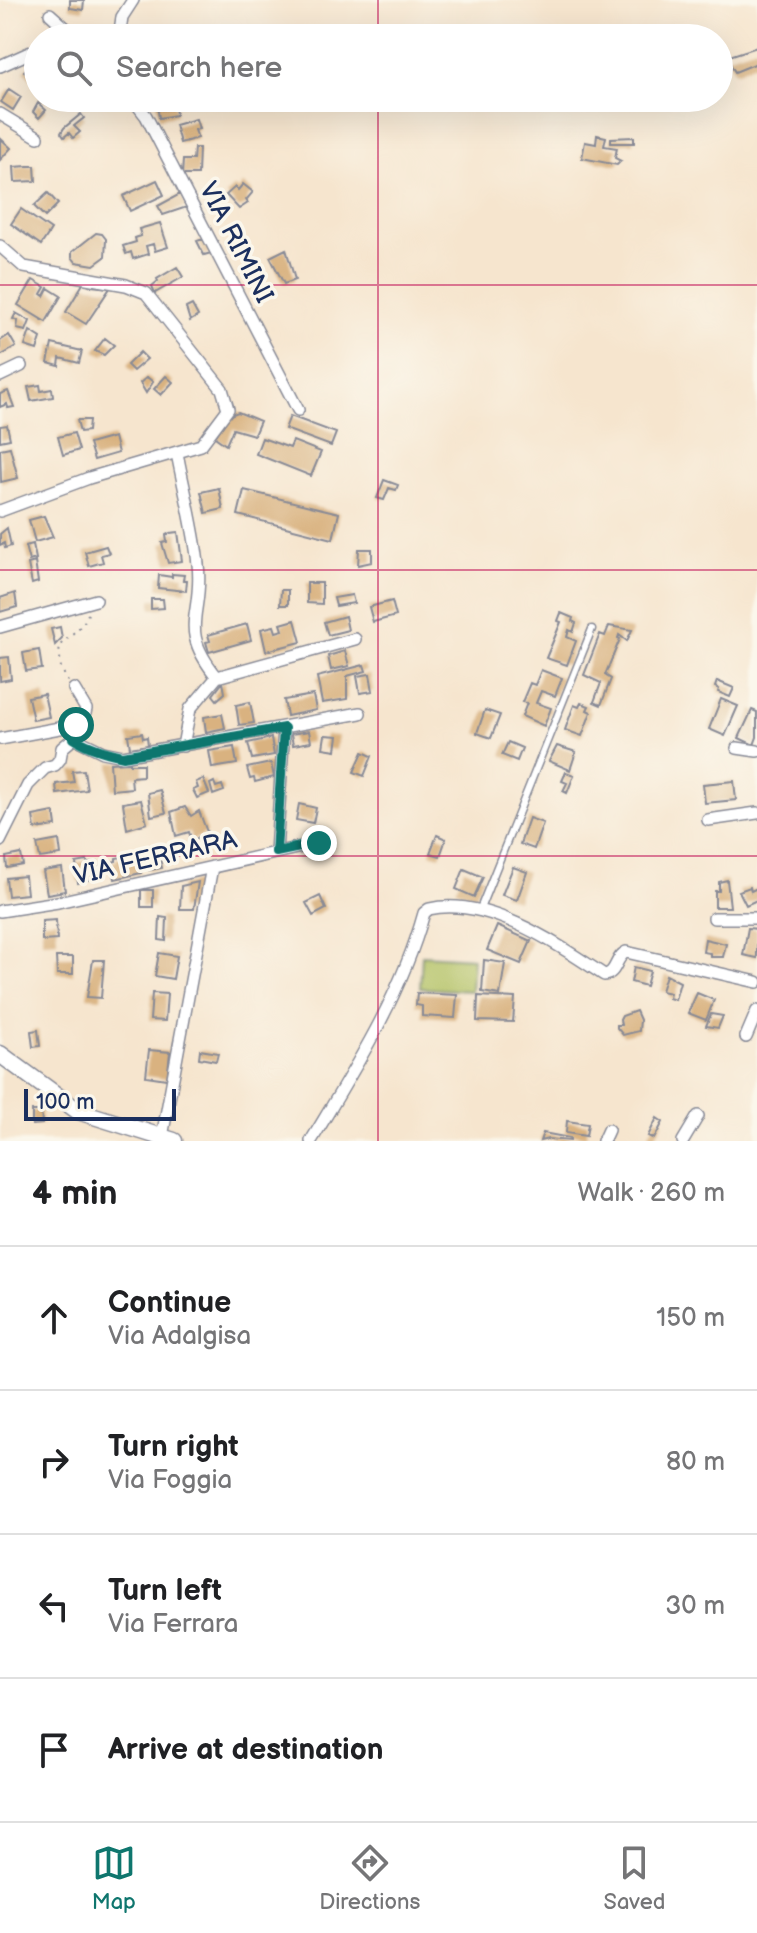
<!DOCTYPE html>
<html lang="en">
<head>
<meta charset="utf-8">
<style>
	:root { --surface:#fff; --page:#f6f6f6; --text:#202124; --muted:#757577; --line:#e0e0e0; --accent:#0f766e }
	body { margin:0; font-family:"Balsamiq Sans",sans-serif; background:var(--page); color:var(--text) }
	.scale { position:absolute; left:24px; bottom:20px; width:152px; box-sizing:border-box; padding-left:8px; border:4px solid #1b2f5e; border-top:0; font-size:22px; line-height:28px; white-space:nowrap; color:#1b2f5e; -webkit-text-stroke:6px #fbf7ec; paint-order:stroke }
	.stop { position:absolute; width:24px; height:24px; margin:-18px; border:6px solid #0f766e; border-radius:50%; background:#fff }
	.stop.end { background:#0f766e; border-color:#fff; box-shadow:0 2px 8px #0008 }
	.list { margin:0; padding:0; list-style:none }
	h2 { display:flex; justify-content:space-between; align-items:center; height:104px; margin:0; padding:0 32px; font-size:34px }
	h2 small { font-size:26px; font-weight:400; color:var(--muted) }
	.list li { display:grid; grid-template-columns:52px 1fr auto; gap:24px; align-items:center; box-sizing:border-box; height:144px; padding:0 32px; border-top:2px solid var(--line) }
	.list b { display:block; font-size:30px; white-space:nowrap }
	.list p { margin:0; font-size:26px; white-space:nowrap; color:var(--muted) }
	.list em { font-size:26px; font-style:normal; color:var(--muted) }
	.icon { flex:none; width:44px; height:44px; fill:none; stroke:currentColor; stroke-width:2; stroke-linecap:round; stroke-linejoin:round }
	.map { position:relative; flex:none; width:757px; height:1141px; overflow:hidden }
	.search { position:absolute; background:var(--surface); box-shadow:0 8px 32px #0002; left:24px; right:24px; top:24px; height:88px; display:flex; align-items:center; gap:20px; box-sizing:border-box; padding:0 28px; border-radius:44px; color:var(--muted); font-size:30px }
	.sheet { height:680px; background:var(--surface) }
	nav { display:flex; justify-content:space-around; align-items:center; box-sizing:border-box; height:112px; border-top:2px solid var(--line); background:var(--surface); font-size:22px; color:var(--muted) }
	nav a { display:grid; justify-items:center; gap:4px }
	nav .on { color:var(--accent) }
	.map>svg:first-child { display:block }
</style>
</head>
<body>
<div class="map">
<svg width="757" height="1141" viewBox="0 0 757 1141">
	<rect width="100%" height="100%" fill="#fbf7ec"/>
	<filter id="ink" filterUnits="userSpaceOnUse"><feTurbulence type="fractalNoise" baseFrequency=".0125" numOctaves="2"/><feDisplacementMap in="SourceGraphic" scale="16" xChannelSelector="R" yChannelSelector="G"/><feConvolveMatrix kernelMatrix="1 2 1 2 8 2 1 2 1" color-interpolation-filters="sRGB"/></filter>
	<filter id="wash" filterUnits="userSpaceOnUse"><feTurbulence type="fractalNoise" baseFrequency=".006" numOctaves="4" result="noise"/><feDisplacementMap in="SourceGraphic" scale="32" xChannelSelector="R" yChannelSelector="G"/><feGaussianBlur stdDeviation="1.8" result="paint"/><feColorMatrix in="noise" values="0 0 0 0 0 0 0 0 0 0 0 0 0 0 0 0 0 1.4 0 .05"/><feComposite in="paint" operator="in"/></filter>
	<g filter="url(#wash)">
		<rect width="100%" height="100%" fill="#f6e5ce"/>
		<path fill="#b2c164" stroke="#667861" stroke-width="2" d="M422,955l51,3 -2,33 -51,-3z"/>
		<g id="blocks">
			<path fill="#d9b280" d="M70,0h14l-1,10 -13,-2z
				M757,47v16l-22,9 -9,-15z
				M33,63l5,5v18l-14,-15z
				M9,89l12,8 -8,13 -12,-8z
				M156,98h18l2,17 -17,3z
				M38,103l8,7 -7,8 -6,-6z
				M81,114l3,4 -10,8 6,6 -7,6 -4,-5 -5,4 -3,-4 3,-5z
				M196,119l3,10 -4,1 3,8 -18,5 -5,-18z
				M597,135l9,2 -2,9 13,2 -2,10 6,3 -4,4 -35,-7 3,-16 11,2z
				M634,137v6h-23v-5z
				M0,138l11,10 -11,12z
				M194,148h5l-1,27h-16l1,-15h10z
				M28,166h7l1,15 -21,1 -1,-15z
				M157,180l7,15 -34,16 -7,-15z
				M243,184l10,8 -7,8 2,3 -9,6 -13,-14 9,-8 3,3z
				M48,193l10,11 -13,13 -11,-11z
				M180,194l7,13 -24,8 -5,-9z
				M21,209l30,21 -10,15 -30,-21z
				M160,223l8,24 -13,4 -2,-7 -7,2 2,8 -15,5 -2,-7 -5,2 -3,-8 13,-4 -1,-4 6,-2 -2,-7z
				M96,233l6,1 4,5 -1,18 -11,8 -18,-3 -4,-5v-5z
				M200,240h5l6,13 -7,2 -7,-14z
				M286,249l9,31 -11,4 -14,-27z
				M177,267l6,10 -28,16 -3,-7 6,-5 -1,-2z
				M33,280l12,7 -4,7 3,2 4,-8 13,8 -15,26 -28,-17z
				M84,282l7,4 19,2 -24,36 -20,-12z
				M192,305l6,11 -8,5 -4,-13z
				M16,313l14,8 -4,10 -9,-2 1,-8 -5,-2z
				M30,331l11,7 -4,12 -12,-4z
				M9,335l7,12 -16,9v-15z
				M105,338l9,7 -10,10 -9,-4z
				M52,344l30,7 -3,12 -19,-5 -1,8 -11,-3z
				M140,352l7,7 -14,12 -6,-6z
				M166,376l7,6 -12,13 -7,-6z
				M147,377l6,5 -7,11 -6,-10z
				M40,385l1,6 11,-2 1,8 -22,4 -3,-14z
				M8,391l6,16 -6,1 -1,-4 -7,3v-13z
				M238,412l22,9 -6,14 -21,-6 -7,16 -11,-8 15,-22z
				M290,416l46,17 -5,13 -46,-17z
				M77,420h12l-1,11 -8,1z
				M7,425l3,14 -10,2v-15z
				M74,433l5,17 -16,5 -5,-18z
				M114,437l4,16 -24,7 -5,-16z
				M262,438l28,10 3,-7 28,11 -10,24 -55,-22z
				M10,447l8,31 -17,4 -1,-33z
				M384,480l14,5 -2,5 -7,-2 -5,12 -7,-2z
				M219,488l4,21 -17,4 -5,-21z
				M244,490l95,23 -6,26 -95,-24z
				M44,516l9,21 -18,5 -6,-22z
				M7,528l4,18 -6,2 -1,-5 -4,2v-11z
				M178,532l4,29 -14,2 -6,-20 5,-1 -1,-7 4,-2z
				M33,544l3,15 -7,2 -4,-15z
				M106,546l3,7 -8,2 2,7 -14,4 -4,-14z
				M359,549h13v13l-14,3z
				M35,562l3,20 -6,2 -4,-20z
				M172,574l12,1 -1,5h4l-1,11 -28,-3 1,-13 13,2z
				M307,583h15v21l-15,-1z
				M281,590h7v15h-8z
				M15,593l2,14 -17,5v-14z
				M352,595l2,8 -18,3 -2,-8z
				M151,599h12l1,9 -13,1z
				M392,601l4,15 -23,6 -4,-15z
				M561,613l12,5 -1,3 4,2 -3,9 -4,-2 -2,7 9,4 -9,24 -21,-7 15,-36 -3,-1z
				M345,616l3,14 -20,5 -4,-13z
				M295,620l6,22 -35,9 -5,-22 13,-3 2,6 7,-2 -2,-6z
				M247,624l4,16 -42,12 -3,-10 4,-1 -2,-6z
				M609,626l23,4 -5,11 -8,-6 -1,3 2,1 -15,36 6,4 -10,26 -7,-3 7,-19 -17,-8 16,-41 5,2z
				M60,627l2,11 -7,7 -4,-16z
				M39,650l3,19 -16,2 -3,-18z
				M345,651l4,15 -18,4 -3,-14z
				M9,657l2,22 -11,2v-23z
				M364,665l2,6 -19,5v23l-25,4 -5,-26z
				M541,670l21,8 -7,18 -14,-5 -5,12 15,5 -7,18 -22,-10 5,-13 -5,-1 8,-19 5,2z
				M370,674l3,17 -13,2 -3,-17z
				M717,681l17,7 -4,9 -12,-5 1,-3 -4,-2z
				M223,682l2,11 -8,7 -4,-5z
				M44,694l5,23 -16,3 -5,-23z
				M313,695l3,15 -29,6 -3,-16z
				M721,699l17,7 -13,30 -16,-7z
				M250,702l4,21 -15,2 -3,-20z
				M581,703l8,3 -2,4 4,2 -9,24 -17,-6 9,-25 5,2z
				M485,710l15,5 -9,23 -14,-5z
				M752,710l5,2v25l-3,8 -15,-7z
				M222,714l3,14 -19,4 -2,-15z
				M309,731l2,11 -18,3 -2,-11z
				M142,733l1,5 4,-1 1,8 -18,3 -2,-13z
				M325,735l13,1 -2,14 -13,-2z
				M271,738l3,17 -22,4 -4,-16z
				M508,742l14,6 -5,13 -15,-6z
				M557,746l19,6 -6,18 -21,-9z
				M234,747l3,17 -25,4 -3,-17z
				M363,752l9,4 -8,20 -10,-4z
				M130,762v2h13v12l-12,1 1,11 -20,2 -2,-27z
				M271,763l3,14 -19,5 -1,-4 -4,1 -3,-11z
				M84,770l3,20 -30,4 -1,-10 18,-2 -2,-11z
				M566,772l8,3 -7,18 -4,-2 4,-8 -5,-2z
				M203,779l6,14 -12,5 -4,-8 5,-2 -2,-6z
				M734,781l2,19 -31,3 -2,-19z
				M214,782l2,5 6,-2 2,6 -11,4 -3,-11z
				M160,790l6,23 -15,3 -3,-23z
				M141,800l6,23 -20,6 -4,-26z
				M299,804l17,4 -3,15 -17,-3z
				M185,807l6,9 8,-5 8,21 -15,9 -3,-9 -13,4 -5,-24z
				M54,812l2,14 -21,3 -2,-13z
				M529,818l14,5 -9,26 -14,-5z
				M437,835l9,4 -6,17 -10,-3z
				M59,840l2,15 -21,3 -3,-14z
				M158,849l4,19 -13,2 -4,-18z
				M21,854l2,11 -16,3 -1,-11z
				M137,854l4,19 -26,6 -3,-17 4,-1v-3z
				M87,861l1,3 10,-2 2,14 -22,7 -2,-20z
				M513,867l14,5 -10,28 -15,-5z
				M62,868l3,23 -18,3 -4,-23z
				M464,869l19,8 -9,20 -18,-8z
				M25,876l2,18 -19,2 -2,-18z
				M727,880l3,27h-15v-16h4v-9z
				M198,882l-4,27h-14l1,-23z
				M750,887l1,4 6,-3v12l-11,5 -7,-14z
				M141,890h12v17h-12z
				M320,896l6,13 -13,7 -7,-13z
				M160,917l7,1 -1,23 -7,-1z
				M56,920l1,20 -15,1v-20z
				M497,926l34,15 -10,23 -34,-14z
				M748,928l9,1v29l-14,-3z
				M705,939l21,5 -3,13h-13v-4l-7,-1z
				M159,953l18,3 -4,23 -18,-3z
				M56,957h17v17h-16z
				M93,960h11l-3,38 -14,-1z
				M484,960l21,3 -5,32 -18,-3z
				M634,967l16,4 -4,15 -15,-4z
				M666,975l14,7 -5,18 -6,-2 1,-5 -9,-2z
				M152,993l15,1 -2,27 -15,-1z
				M417,993l40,2 -2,23 -33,-2v-10l-6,-1z
				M697,993l17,7 -8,20 -18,-7z
				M478,996l37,2 -2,24 -36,-1z
				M636,1011l4,9 -1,11 -16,4 -6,-7v-3h4l-1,-5 2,-4z
				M711,1014l12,2 -5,12 -12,-2z
				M38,1030l2,16 -7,1 -2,-16z
				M149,1050l21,2 -3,27 -21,-3z
				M200,1050l18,3 -2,8 -17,-3z
				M32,1111h9l1,13 -10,1z
				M657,1118l6,4 -9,17 -6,-3z
				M567,1121l21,3 -2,12 -20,-3z
				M543,1133l27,5v3l-22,-2 -8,2z"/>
		</g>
	</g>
	<g filter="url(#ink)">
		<use href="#blocks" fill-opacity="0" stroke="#888a96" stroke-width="2"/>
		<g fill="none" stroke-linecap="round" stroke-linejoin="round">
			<g stroke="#888a96" stroke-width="9">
				<path id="lane" d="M480,909l112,-280"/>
			</g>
			<g stroke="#888a96" stroke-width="14">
				<path id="street" d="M50,14l19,17 1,6
					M119,38l3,-21 11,-17
					M0,66l38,-17
					M132,98l14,18 152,294
					M0,114l38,23
					M0,246l24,21 102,18 20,8 76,96 6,20 -27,36 -112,33 -89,33
					M0,376l21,-10
					M177,453c7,37 17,74 21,111 6,53 -22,62 19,113l-27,32 -7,37
					M0,627l96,-27
					M217,677l138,-38
					M74,738l29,14 20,4 237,-43
					M0,739l76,-14 5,1
					M737,748l20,3
					M708,820l49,-7
					M0,841l28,-56 17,-17 10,-3 5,-6 2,-11 12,-10 9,-16 3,-13 -12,-20
					M276,852l8,-124
					M0,911l58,-9 261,-59
					M714,918h43
					M746,1037l11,-26
					M162,1137l50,-270
					M311,1141c44,-73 90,-145 113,-228l5,-4c59,-13 128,35 175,66 13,-1 11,-18 22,-23l131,30
					M603,1141l5,-11
					M683,1141l15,-25"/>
			</g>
			<g stroke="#888a96" stroke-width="19">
				<path id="secondary" d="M0,1054l78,57 96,30"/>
			</g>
			<path stroke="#888a96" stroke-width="2" stroke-dasharray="2 6" stroke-linecap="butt" d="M68,682l-7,-14 -2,-22 24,-22 5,-10"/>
			<use href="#lane" stroke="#fff" stroke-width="6"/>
			<use href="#street" stroke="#fff" stroke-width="11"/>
			<use href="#secondary" stroke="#fff" stroke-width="16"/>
		</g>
	</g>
	<g fill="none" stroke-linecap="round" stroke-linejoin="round" filter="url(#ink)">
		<path stroke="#0f766e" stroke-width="10" d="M76,725l5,1 -7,12c15,10 32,14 49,18l161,-28 -8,124 43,-9"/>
	</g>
	<path fill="none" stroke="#c2185b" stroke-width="2" stroke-opacity="0.55" d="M378,0v38M378,98v1043M0,285h757M0,570h757M0,856h757"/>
	<g text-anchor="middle" stroke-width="7" stroke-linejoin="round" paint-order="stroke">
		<g font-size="26" fill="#1b2f5e" stroke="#fbf7ec">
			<text transform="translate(237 242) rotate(63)" y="9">VIA RIMINI</text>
			<text transform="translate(155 857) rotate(-13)" y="9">VIA FERRARA</text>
		</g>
	</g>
</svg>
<div class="scale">100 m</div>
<div class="stop" style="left:76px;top:725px"></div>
<div class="stop end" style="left:319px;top:843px"></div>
<div class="search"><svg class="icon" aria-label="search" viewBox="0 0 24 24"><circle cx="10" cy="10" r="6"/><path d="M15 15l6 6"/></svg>Search here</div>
</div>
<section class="sheet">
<h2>4 min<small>Walk · 260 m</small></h2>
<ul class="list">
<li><svg class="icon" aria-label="ahead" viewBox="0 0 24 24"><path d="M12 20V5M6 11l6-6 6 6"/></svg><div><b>Continue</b><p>Via Adalgisa</p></div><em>150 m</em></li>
<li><svg class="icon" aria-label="right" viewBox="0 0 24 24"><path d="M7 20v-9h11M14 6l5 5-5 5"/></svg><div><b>Turn right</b><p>Via Foggia</p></div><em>80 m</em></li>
<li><svg class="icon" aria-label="left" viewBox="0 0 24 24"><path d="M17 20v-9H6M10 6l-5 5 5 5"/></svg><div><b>Turn left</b><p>Via Ferrara</p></div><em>30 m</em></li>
<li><svg class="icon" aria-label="arrive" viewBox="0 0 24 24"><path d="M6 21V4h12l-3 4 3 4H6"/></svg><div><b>Arrive at destination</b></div></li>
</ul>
</section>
<nav>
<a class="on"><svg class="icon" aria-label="map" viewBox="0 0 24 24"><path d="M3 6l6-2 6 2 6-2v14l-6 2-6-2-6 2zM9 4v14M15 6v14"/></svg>Map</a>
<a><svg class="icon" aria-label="directions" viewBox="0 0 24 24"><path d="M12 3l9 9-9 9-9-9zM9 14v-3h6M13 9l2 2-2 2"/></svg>Directions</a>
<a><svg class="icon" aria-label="saved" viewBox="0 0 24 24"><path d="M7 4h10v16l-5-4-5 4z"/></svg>Saved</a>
</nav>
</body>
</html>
